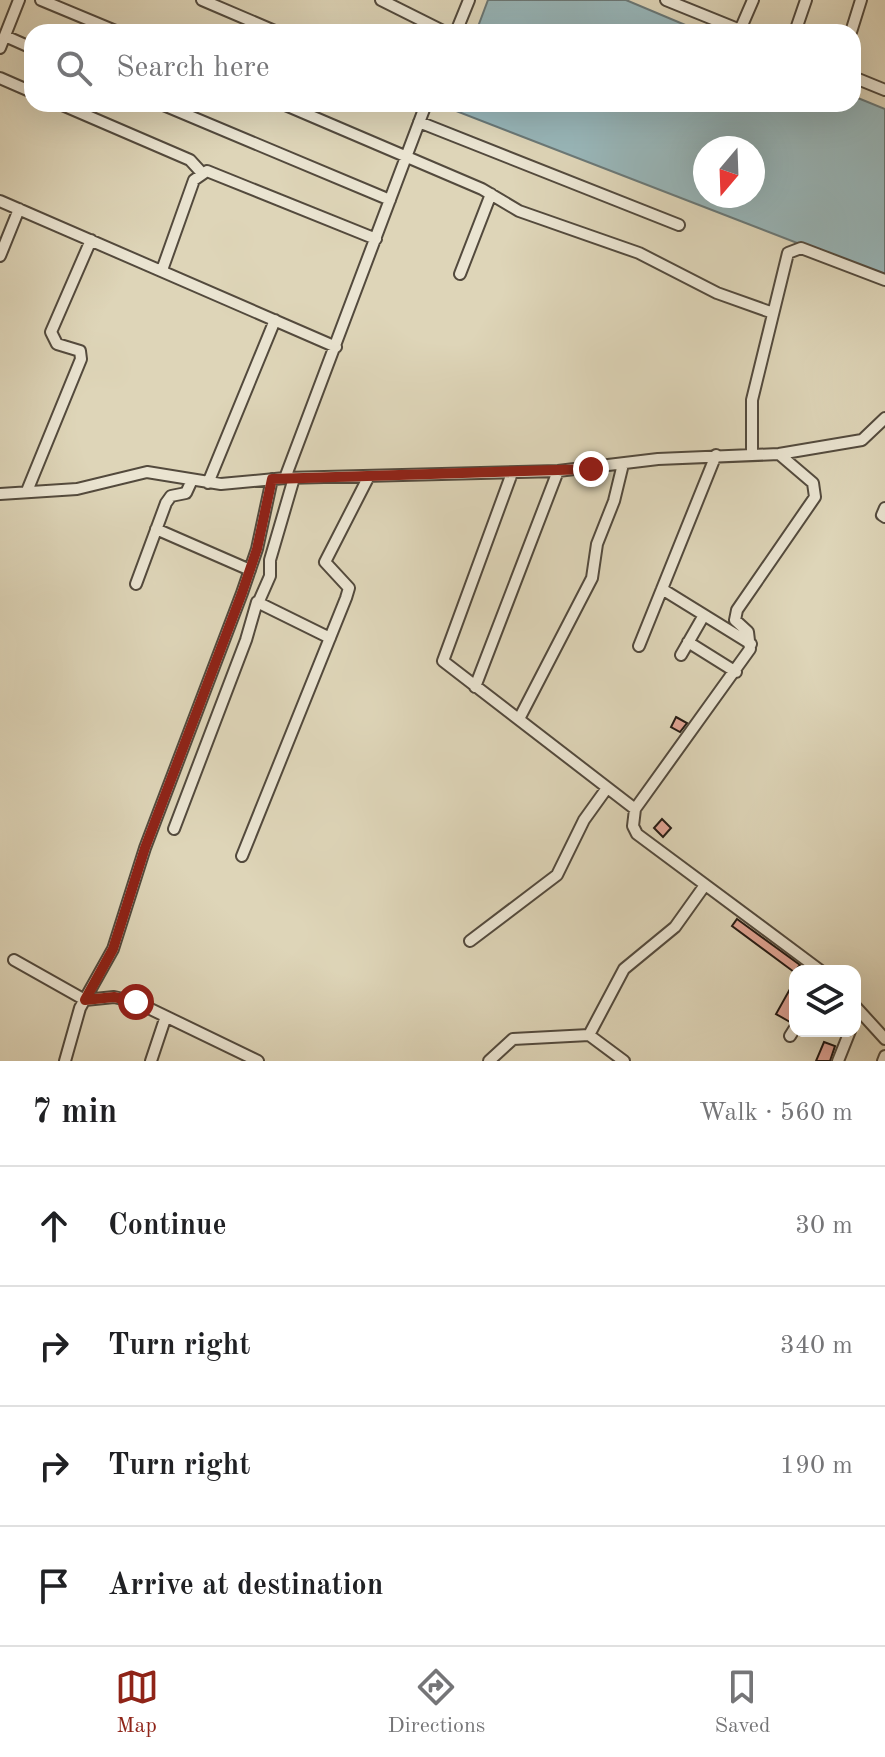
<!DOCTYPE html>
<html lang="en">
<head>
<meta charset="utf-8">
<style>
	:root { --surface:#fff; --page:#f6f6f6; --text:#202124; --muted:#757577; --line:#e0e0e0; --accent:#8f2418 }
	body { margin:0; font-family:"Old Standard TT",serif; background:var(--page); color:var(--text) }
	.controls { position:absolute; right:24px; bottom:24px; display:grid; overflow:hidden; border-radius:16px; box-shadow:0 8px 32px #0002 }
	.controls button { width:72px; height:72px; display:grid; place-items:center; padding:0; border:0; border-bottom:2px solid var(--line); background:var(--surface); color:var(--text); font:40px sans-serif }
	.compass { position:absolute; left:693px; top:136px; width:72px; height:72px; border-radius:50%; background:var(--surface); box-shadow:0 8px 32px #0002; rotate:199deg }
	.stop { position:absolute; width:24px; height:24px; margin:-18px; border:6px solid #8f2418; border-radius:50%; background:#fff }
	.stop.end { background:#8f2418; border-color:#fff; box-shadow:0 2px 8px #0008 }
	.list { margin:0; padding:0; list-style:none }
	h2 { display:flex; justify-content:space-between; align-items:center; height:104px; margin:0; padding:0 32px; font-size:34px }
	h2 small { font-size:26px; font-weight:400; color:var(--muted) }
	.list li { display:grid; grid-template-columns:52px 1fr auto; gap:24px; align-items:center; box-sizing:border-box; height:120px; padding:0 32px; border-top:2px solid var(--line) }
	.list b { display:block; font-size:30px; white-space:nowrap }
	.list em { font-size:26px; font-style:normal; color:var(--muted) }
	.icon { flex:none; width:44px; height:44px; fill:none; stroke:currentColor; stroke-width:2; stroke-linecap:round; stroke-linejoin:round }
	.map { position:relative; flex:none; width:885px; height:1061px; overflow:hidden }
	.search { position:absolute; background:var(--surface); box-shadow:0 8px 32px #0002; left:24px; right:24px; top:24px; height:88px; display:flex; align-items:center; gap:20px; box-sizing:border-box; padding:0 28px; border-radius:24px; color:var(--muted); font-size:30px }
	.sheet { height:584px; background:var(--surface) }
	nav { display:flex; justify-content:space-around; align-items:center; box-sizing:border-box; height:112px; border-top:2px solid var(--line); background:var(--surface); font-size:22px; color:var(--muted) }
	nav a { display:grid; justify-items:center; gap:4px }
	nav .on { color:var(--accent) }
	.map>svg:first-child { display:block }
</style>
</head>
<body>
<div class="map">
<svg width="885" height="1061" viewBox="0 0 885 1061">
	<rect width="100%" height="100%" fill="#ded5b8"/>
	<filter id="stains"><feTurbulence type="fractalNoise" baseFrequency=".0025" numOctaves="4"/><feColorMatrix values="0 0 0 0 .2 0 0 0 0 .09 0 0 0 0 .02 0 0 0 .5 -.17"/></filter>
	<radialGradient id="worn" r=".72"><stop offset=".6" stop-color="#630" stop-opacity="0"/><stop offset="1" stop-color="#630" stop-opacity=".3"/></radialGradient>
	<path fill="#98b6b9" stroke="#6a7877" stroke-width="2" fill-rule="evenodd" d="M488,0h138l76,32h-226z
		M853,96l32,13v168l-429,-166 -4,-7h401zM705,148h48v48h-48z"/>
	<path fill="#e2a595" stroke="#251b14" stroke-width="2" d="M676,717l11,6 -7,9 -9,-5z
		M662,819l9,9 -8,9 -9,-9z
		M737,919l63,46 -6,7 -62,-46z
		M795,980v35l-5,7 -14,-8z
		M824,1042l11,4 -5,15h-14z"/>
	<g fill="none" stroke-linecap="round" stroke-linejoin="round">
		<g stroke="#534a3d" stroke-width="14">
			<path id="street" d="M41,0l77,32
				M202,0l75,32
				M381,0l64,32
				M666,0l79,32
				M740,30l13,-30
				M456,32l13,-32
				M795,32l11,-32
				M851,32l10,-32
				M5,36l27,12
				M0,48l19,-48
				M853,77l32,13
				M0,78l32,14
				M60,104l130,56 11,12
				M161,104l229,96
				M283,104l199,85 37,22 120,42 78,40 56,20
				M419,122l260,103
				M0,201l336,146
				M0,256l19,-47
				M162,270l32,-90 13,-9 169,68
				M460,274l31,-80
				M752,454v-54l36,-147 13,-5 84,32
				M779,454l34,29 2,14 -78,113 -2,10 13,12 2,17 -115,160 -2,17 4,8 184,137
				M512,473l-69,188 192,148
				M285,478l141,-374
				M208,483l67,-163
				M27,491l54,-132 -1,-8 -23,-7 -6,-12 40,-92
				M0,494l77,-5 70,-17 74,12 64,-6 273,-7 100,-12 121,-5 83,-14 23,-22
				M885,508l-3,7 3,2
				M156,529l94,41
				M136,584l30,-81 5,-7 15,-3 6,-13
				M662,589l89,55
				M259,601l11,-25v-16l24,-82
				M688,642l48,30
				M639,646l77,-191
				M681,655l23,-40
				M475,687l83,-216
				M519,719l73,-141 5,-34 17,-43 9,-37
				M174,829l72,-189 11,-38 73,36
				M242,856l104,-258 3,-10 -24,-26 44,-86
				M470,941l87,-66 27,-55 23,-32
				M14,960l71,40 29,-3 22,5 122,59
				M855,1006l30,33
				M790,1036l5,-8
				M65,1061l15,-53 33,-59 32,-101 97,-255 15,-44 15,-70
				M151,1061l14,-42
				M489,1061l24,-22 76,-4
				M624,1061l-35,-26 35,-66 51,-42 30,-42
				M838,1061l12,-30
				M883,1061l2,-5"/>
		</g>
		<use href="#street" stroke="#eae4d1" stroke-width="10"/>
	</g>
	<g fill="none" stroke-linecap="round" stroke-linejoin="round">
		<path stroke="#8f2418" stroke-width="10" d="M136,1002l-22,-5 -29,3 28,-51 32,-101 97,-255 15,-44 15,-70 319,-10"/>
	</g>
	<rect width="100%" height="100%" filter="url(#stains)"/>
	<rect width="100%" height="100%" fill="url(#worn)"/>
</svg>
<div class="controls">
<button><svg class="icon" aria-label="layers" viewBox="0 0 24 24"><path d="M12 4l9 5-9 5-9-5zM3 14l9 5 9-5"/></svg></button>
</div>
<svg class="compass" viewBox="-18 -18 36 36"><path d="M0-13l5 13h-10z" fill="#e53935"/><path d="M0 13l5-13h-10z" fill="#757577"/></svg>
<div class="stop" style="left:136px;top:1002px"></div>
<div class="stop end" style="left:591px;top:469px"></div>
<div class="search"><svg class="icon" aria-label="search" viewBox="0 0 24 24"><circle cx="10" cy="10" r="6"/><path d="M15 15l6 6"/></svg>Search here</div>
</div>
<section class="sheet">
<h2>7 min<small>Walk · 560 m</small></h2>
<ul class="list">
<li><svg class="icon" aria-label="ahead" viewBox="0 0 24 24"><path d="M12 20V5M6 11l6-6 6 6"/></svg><div><b>Continue</b></div><em>30 m</em></li>
<li><svg class="icon" aria-label="right" viewBox="0 0 24 24"><path d="M7 20v-9h11M14 6l5 5-5 5"/></svg><div><b>Turn right</b></div><em>340 m</em></li>
<li><svg class="icon" aria-label="right" viewBox="0 0 24 24"><path d="M7 20v-9h11M14 6l5 5-5 5"/></svg><div><b>Turn right</b></div><em>190 m</em></li>
<li><svg class="icon" aria-label="arrive" viewBox="0 0 24 24"><path d="M6 21V4h12l-3 4 3 4H6"/></svg><div><b>Arrive at destination</b></div></li>
</ul>
</section>
<nav>
<a class="on"><svg class="icon" aria-label="map" viewBox="0 0 24 24"><path d="M3 6l6-2 6 2 6-2v14l-6 2-6-2-6 2zM9 4v14M15 6v14"/></svg>Map</a>
<a><svg class="icon" aria-label="directions" viewBox="0 0 24 24"><path d="M12 3l9 9-9 9-9-9zM9 14v-3h6M13 9l2 2-2 2"/></svg>Directions</a>
<a><svg class="icon" aria-label="saved" viewBox="0 0 24 24"><path d="M7 4h10v16l-5-4-5 4z"/></svg>Saved</a>
</nav>
</body>
</html>
